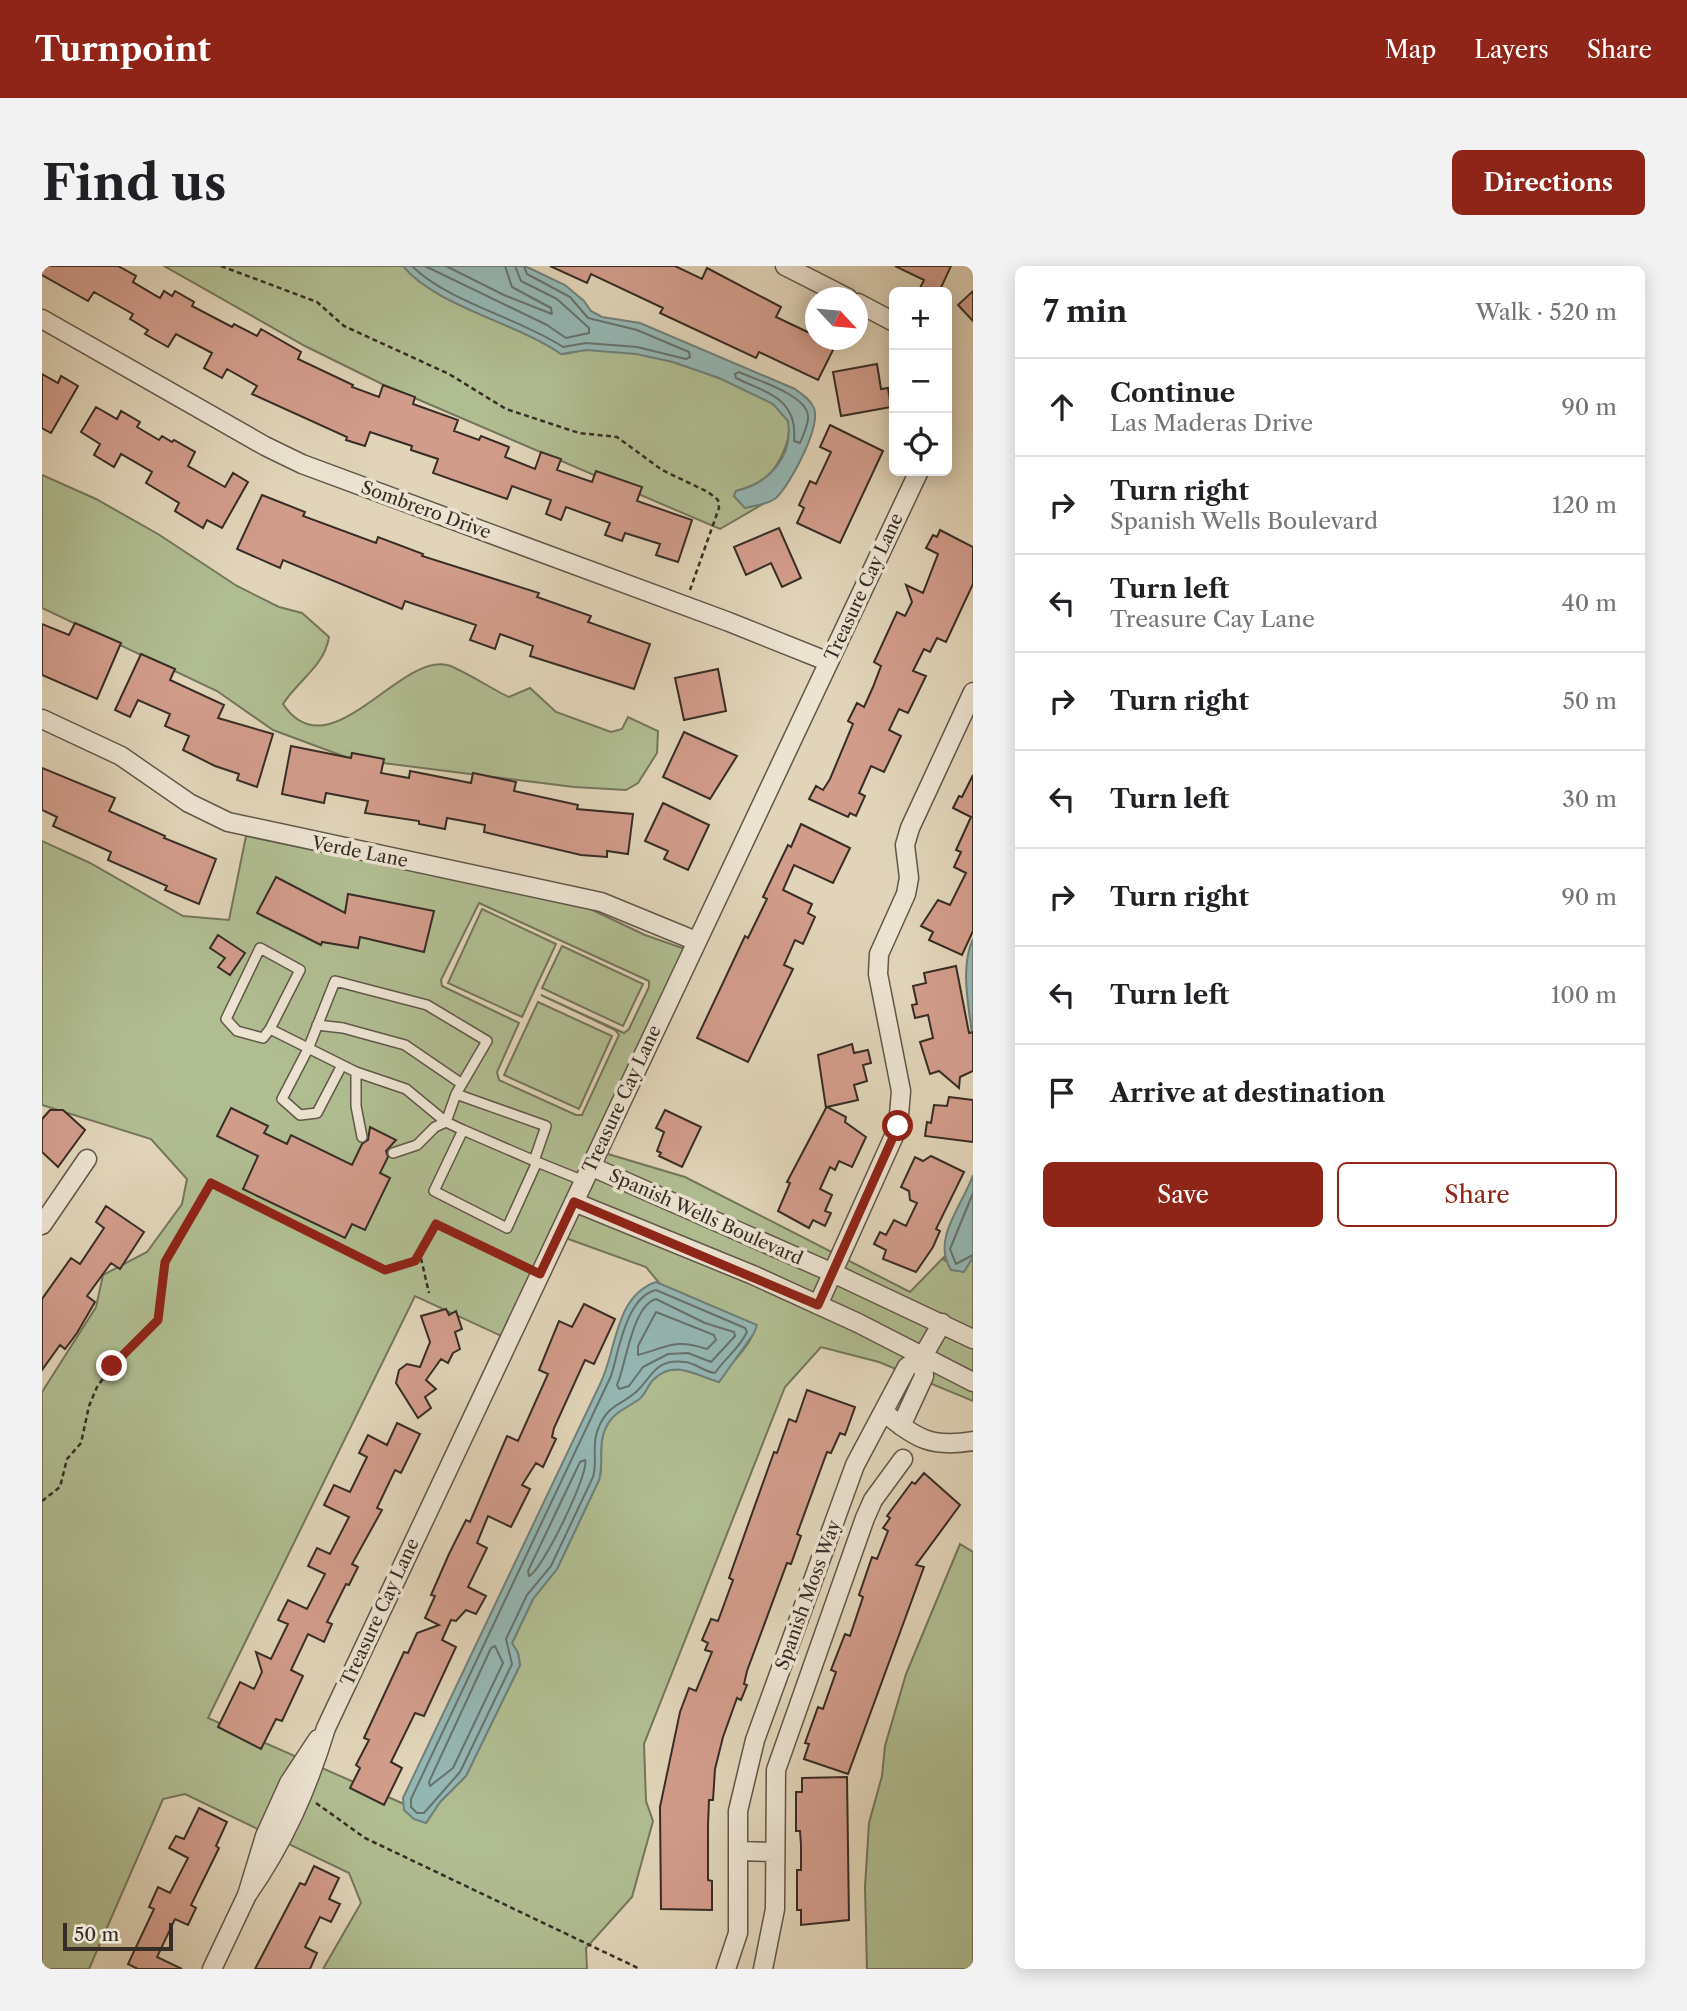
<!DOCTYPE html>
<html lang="en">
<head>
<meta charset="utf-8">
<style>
	:root { --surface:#fff; --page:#f2f2f2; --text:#202124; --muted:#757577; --line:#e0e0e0; --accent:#8f2418 }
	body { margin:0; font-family:"Libre Caslon Text",serif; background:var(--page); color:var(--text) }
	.controls { position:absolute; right:21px; top:21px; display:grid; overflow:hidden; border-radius:10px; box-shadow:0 4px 18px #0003 }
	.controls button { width:63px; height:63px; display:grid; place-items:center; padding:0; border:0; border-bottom:2px solid var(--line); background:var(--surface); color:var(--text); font:35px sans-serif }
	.compass { position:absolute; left:763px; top:21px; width:63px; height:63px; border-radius:50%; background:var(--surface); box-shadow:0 4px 18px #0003; rotate:116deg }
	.scale { position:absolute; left:21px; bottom:18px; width:110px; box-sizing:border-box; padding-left:7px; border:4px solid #382d26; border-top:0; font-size:19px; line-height:24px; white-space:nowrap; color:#382d26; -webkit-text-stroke:5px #ece3d1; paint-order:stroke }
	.stop { position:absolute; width:21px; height:21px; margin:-16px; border:5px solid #8f2418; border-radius:50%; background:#fff }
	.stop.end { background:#8f2418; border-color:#fff; box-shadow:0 2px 7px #0008 }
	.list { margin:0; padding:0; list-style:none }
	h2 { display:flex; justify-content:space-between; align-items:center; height:91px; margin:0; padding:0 28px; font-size:30px }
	h2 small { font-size:23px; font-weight:400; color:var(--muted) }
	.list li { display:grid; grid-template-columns:46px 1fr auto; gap:21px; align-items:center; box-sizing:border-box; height:98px; padding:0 28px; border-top:2px solid var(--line) }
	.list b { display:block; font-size:26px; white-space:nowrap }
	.list p { margin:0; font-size:23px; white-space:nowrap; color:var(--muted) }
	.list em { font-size:23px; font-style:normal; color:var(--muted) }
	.actions { display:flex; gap:14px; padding:21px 28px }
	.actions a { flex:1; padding:16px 0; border:2px solid var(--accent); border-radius:10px; text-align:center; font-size:24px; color:var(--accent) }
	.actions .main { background:var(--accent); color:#fff }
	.icon { flex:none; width:38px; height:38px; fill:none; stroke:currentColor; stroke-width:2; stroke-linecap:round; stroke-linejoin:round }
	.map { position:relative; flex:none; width:931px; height:1703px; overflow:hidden; border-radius:10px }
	header { display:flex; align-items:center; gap:42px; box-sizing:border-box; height:98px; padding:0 35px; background:var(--accent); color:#fff }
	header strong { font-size:33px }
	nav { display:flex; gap:38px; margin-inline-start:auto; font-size:24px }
	.intro { display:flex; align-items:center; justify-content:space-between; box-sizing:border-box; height:168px; padding:0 42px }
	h1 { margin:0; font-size:49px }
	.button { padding:18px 32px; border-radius:10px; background:var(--accent); color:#fff; font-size:24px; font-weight:700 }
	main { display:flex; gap:42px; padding:0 42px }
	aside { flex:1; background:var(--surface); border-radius:10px; box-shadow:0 4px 18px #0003 }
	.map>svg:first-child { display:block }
</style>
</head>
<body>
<header>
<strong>Turnpoint</strong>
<nav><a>Map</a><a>Layers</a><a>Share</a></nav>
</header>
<div class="intro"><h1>Find us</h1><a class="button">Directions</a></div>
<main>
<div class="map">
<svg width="931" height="1703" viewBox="0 0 931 1703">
	<rect width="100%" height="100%" fill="#e1d4b8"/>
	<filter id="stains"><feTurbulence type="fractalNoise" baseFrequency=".00286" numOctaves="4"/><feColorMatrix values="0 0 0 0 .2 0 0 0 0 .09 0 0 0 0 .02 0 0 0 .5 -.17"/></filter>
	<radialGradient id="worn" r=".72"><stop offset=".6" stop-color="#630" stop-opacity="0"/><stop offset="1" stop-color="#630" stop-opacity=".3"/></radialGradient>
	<path fill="#b0bd91" stroke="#74755c" stroke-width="2" fill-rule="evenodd" d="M122,0h239c31,39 114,57 158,88 9,0 18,-4 26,-4 17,-1 38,2 54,4 28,4 125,38 143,59 8,9 5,25 1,35 -10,26 -23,36 -49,43l-2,5 11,12 18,-4 -43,25 -338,-145 -77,-38z
		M0,209l54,24 62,35 79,52 42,21 23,6 27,24c-5,30 -31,43 -46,67 46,69 115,-50 164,-39 11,2 48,26 62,32l21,-9 26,24 55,20 11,-3 6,-12 30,14 -1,22 -19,30 -12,7 -52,-3 -223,-28 -78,-29 -56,-39 -175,-83z
		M204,570l338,70 61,29 43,15 -90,201 87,26 225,115 34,-35v3l19,12 10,-15v144l-94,-39 -58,-15 -36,40 -141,357 2,57 7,20 -21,76 -46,51 1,21h-264l38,-66 -12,-30 -164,-79 -22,5 -74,170h-47v-577l54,-85 7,-32 44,-23 35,-48 5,-25 -36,-40 -109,-34v-264l48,22 93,53 46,4zM437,637l170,78v6l-20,42 -5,4 -83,-38 74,35 4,5 -37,80h-6l-77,-35 -2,-8 22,-49 -77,-37 -1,-6zM518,970l86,31 14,17 96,41c-6,25 -26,35 -37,57 -23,-6 -44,-23 -65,-3 -7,6 -8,16 -16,21 -16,10 -27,13 -34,32 -6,16 0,32 -5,48l-42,89 -24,30 -21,44 6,10 2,12 -54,111 -26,26 -14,21 -22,-13v-6l-196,-86 207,-422 95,44z
		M440,643l74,35 -34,73 -74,-34z
		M520,680l81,38 -20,42 -81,-38z
		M496,736l74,34 -33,73 -75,-34z
		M918,1278l13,8v417h-106l-2,-82 4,-64 13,-47 3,-30 21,-72z"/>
	<path fill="#95b7b4" stroke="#70807b" stroke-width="2" d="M361,0h122l40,19 19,16 7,10 11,6 38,6 155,66c7,5 16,11 19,19 7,19 -24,77 -38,90 -9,7 -21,7 -31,10l-11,-12 2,-5c32,-7 58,-34 52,-70l-15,-17 -54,-26 -46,-16 -37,-8 -50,-4 -25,4c-44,-31 -127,-49 -158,-88z
		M931,673v103c-3,-31 -14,-73 0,-103z
		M931,909v82l-9,15 -13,-2c-20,-31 12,-65 22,-95z
		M614,1016l101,43 -3,8 -35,49c-22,-6 -44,-23 -65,-3 -7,6 -8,16 -16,21 -16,11 -27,13 -34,32 -6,16 0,32 -5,48l-42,89 -24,30 -21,44 6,10 2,12 -54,111 -26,26 -14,21 -12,-4 -10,-9 -1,-12 198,-416c16,-34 14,-86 55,-100z"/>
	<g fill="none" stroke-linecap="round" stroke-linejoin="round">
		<path stroke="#66726d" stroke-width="2" d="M370,0c36,36 107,52 151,81l23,-4 51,4 49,12 4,-2 -1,-5 -52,-22 -49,-12 -18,-21 -43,-23 -3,-8
			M383,0l122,59 19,13 23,-5v-5l-32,-29 -36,-18 -6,-15
			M404,0l58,29 48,19 -1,-6 -39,-21 -7,-21
			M697,106c17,8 68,23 69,44 1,8 -5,19 -8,27l-6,-2c4,-42 -25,-47 -58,-63l-1,-4z
			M931,927l-23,56 6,15 17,-9
			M614,1024l89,38 2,4c-8,17 -22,26 -32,41 -11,-1 -19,-10 -30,-11 -31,-4 -33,16 -49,30 -16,14 -28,12 -38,37 -7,16 0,32 -5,48l-42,89 -24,29 -21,44 6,25 -52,108 -36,41h-7l-6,-6v-8l200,-423c8,-25 15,-79 45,-86z
			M614,1033l49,24 29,9 1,4 -24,26 -23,-9 -20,1 -25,13 -14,19 -10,3 -2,-4c9,-20 15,-79 39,-86z
			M614,1046l58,23 2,5 -9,9c-33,-11 -39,-2 -69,6v-9z
			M543,1194c5,12 -43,111 -56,116l-1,-5 52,-109z
			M453,1380l8,17 -50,105 -23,18 -1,-4 62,-134z"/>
	</g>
	<path fill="#d29c8b" stroke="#382d26" stroke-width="2" d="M0,0h76l18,10 -3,6 27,16 4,-7 8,5 3,-5 19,11 -2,4 40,21 2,-3 23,12 4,-7 40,23 -3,7 55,26 -1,2 27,10 4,-12 32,12 -2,7 45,16 -4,11 25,9 2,-4 28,11 -4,10 30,12 6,-17 20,7 -4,11 35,12 4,-11 46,16 -5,14 55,19 -14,42 -22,-7 4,-11 -35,-11 -3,8 -17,-6 5,-12 -44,-16 -5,13 -15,-6 5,-14 -39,-14 -5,13 -74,-26 5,-14 -27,-9 1,-4 -42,-14 -5,14 -19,-6 1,-3 -95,-43 5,-8 -30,-17 -5,9 -18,-10 8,-15 -36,-19 -8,13 -23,-13 3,-4 -18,-11 3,-5 -39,-22 -6,9 -46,-26z
		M508,0h125l27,13 5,-11 74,39 -5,10 40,19v4h22l-20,40 -59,-28 -3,6 -96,-45 3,-5 -72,-34 -4,9z
		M853,0h56l-12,26h-21l6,-12z
		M931,25v30l-15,-16z
		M835,98l4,25 7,-1 3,19 -50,9 -8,-44z
		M0,108l16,9 3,-7 17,10 -27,47 -9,-5z
		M54,141l21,12 4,-8 19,11 -3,5 22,13 3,-4 10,6 2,-2 21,12 -7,14 37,21 8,-14 15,9 -26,46 -15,-8 -4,8 -28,-17 4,-8 -33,-20 6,-11 -31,-18 -7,13 -20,-12 6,-11 -19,-12z
		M788,159l53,26 -43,92 -43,-20 7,-15 -5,-3 11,-24 6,3 15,-32 -11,-5z
		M220,229l43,17 -2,4 73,27 2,-6 45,17 -1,2 117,37 -2,4 54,19 -3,6 62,22 -16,45 -104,-33 3,-10 -33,-12 -5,15 -25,-9 6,-15 -71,-24 -3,8 -119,-49 -3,8 -43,-19z
		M737,262l22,50 -19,9 -11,-24 -25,12 -12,-28z
		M898,264l33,17v37l-27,58 -9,-4 -7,14 -6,-3 -11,22 13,5 -18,37 -9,-4 -10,21 12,6 -17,36 -13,-6 -12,27 6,3 -9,20 -6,-3 -2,4 -39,-18 7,-13 7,4 7,-11 23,-55 -5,-3 9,-18 7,4 9,-20 8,-21 -7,-4 23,-50 8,4 7,-14 -6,-17 17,8 15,-39 -12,-6 7,-13 4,2z
		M33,357l46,20 -24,56 -55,-24v-51l27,11z
		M99,388l34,15 -5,11 54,25 -6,13 55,16 -16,53 -20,-7 2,-6 -24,-8 -32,-16 6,-14 -24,-10 5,-12 -32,-14 -8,17 -15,-7z
		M676,403l8,42 -42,9 -9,-42z
		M642,466l53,24 -27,43 -47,-22z
		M249,480l60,12 1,-5 32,6 -3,14 28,5 1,-7 61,12 2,-10 43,9 -2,9 64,14 -1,4 56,5 -5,40 -21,-3v6l-26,-2 -97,-23 1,-7 -38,-7 -2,11 -26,-5v-3l-54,-8 3,-12 -42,-8 -2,10 -42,-9z
		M0,502l73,30 -6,13 56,25 -1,2 52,21 -17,45 -34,-14 2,-4 -59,-26 3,-8 -58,-26 4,-9 -15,-7z
		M931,509v156l-11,24 -33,-15 4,-8 -12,-6 17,-26 12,5 16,-32 -12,-6 7,-15 -5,-2 15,-33 -18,-9 6,-12 3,1z
		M621,537l46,22 -21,45 -24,-11 4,-8 -23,-10z
		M759,558l49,24 -17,35 -39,-18 -11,25 29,14 -4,9 7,4 -12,27 -8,-4 -11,25 9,4 -45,93 -51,-24 48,-102 3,2 19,-39 -4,-2 25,-52 3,2z
		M234,611l69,36 3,-19 86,17 -10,41 -64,-15 -2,11 -36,-6 -1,3 -64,-32z
		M176,669l27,18 -15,22 -12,-8 7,-9 -15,-10z
		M914,700l13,67 4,-1v39l-13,6 -1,11 -20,-17 -9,3 -10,-32 13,-4 -5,-23 -13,3 -3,-13 5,-1 -4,-18 13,-3 -2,-10z
		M810,778l2,9 14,-3 3,13 -8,2 4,16 -13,4 4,15 -31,7 19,10 -1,5 21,15 -14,30 -13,-6 -4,9 -5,-3 -10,22 12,6 -7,16 6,2 -6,13 -12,-6 -4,8 -31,-17 12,-28 -3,-1 39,-74 -8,-53z
		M907,831l24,3v42l-48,-6 2,-14 4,1 3,-18 13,1z
		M189,842l37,18 -4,7 23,11 4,-9 61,30 10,-21 6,-4 2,-13 26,13 -10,11 2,6 -8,16 10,5 -25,52 -13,-6 -7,14 -102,-49 15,-33 -41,-20z
		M8,844h13l22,20 -27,37 -16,-15v-33z
		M623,844l36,17 -19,40 -23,-11 2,-3 -4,-2 7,-19 -8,-4z
		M889,890l33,16 -28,57 4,2 -7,16 -17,25 -33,-13 3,-9 -12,-6 6,-12 6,3 8,-15 12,6 11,-23 -7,-3 -1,-9 -8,-4 14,-30 8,4z
		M64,940l38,26 -24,37 -9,-6 -24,33 8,6 -18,31 -12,16 -5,-4 -18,25v-71l29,-41 9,6 24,-36 -8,-6z
		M542,1038l31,15 -21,45 -9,-4 -31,68 -2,9 4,2 -13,28 -7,-4 -14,22 8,4 -19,38 -23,-11 -11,27 10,5 -19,39 18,9 -10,18 -10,-4 -10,11 -5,-1 -9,20 14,7 -32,69 -9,-3 -24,49 11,6 -18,37 -34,-17 10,-20 -4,-3 13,-25 -5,-2 40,-86 4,1 9,-20 22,-8 -14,-7 10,-22 -4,-1 18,-41 17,-34 4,2 37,-86 11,5 30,-67 -9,-4 20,-49 13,6z
		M404,1043l3,6 7,-4 6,18 -7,3 5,17 -7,4 -5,10 -7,-4 -15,21 10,9 -11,8 6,11 -13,10 -22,-35 3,-13 8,-6 13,3 10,-25 -9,-26z
		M765,1124l48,17 -10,28 -5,-2 -9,20 -4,-1 -30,82 4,2 -10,28 -4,-1 -40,108 -3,13 3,1 -6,15 -4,-2 -14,39 -8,32 -2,31h-4l-1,26v54l4,1v29l-51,-1 -1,-102 20,-95 9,-24 7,3 16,-39 -7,-2 3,-7 -6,-3 9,-21 7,2 15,-41 -4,-2 45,-126 3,1 12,-34 7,3z
		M355,1157l23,11 -19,39 -6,-3 -18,38 5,2 -30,54 6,3 -9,18 -3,-1 -19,38 5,2 -8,18 -16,-8 -17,36 12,6 -21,45 -6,-2 -15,30 -43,-22 22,-45 14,7 8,-17 -6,-20 15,7 17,-35 -10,-4 10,-20 19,9 18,-35 -17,-8 9,-18 13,6 19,-37 -25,-12 10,-20 16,7 17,-35 -8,-4 9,-18 19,10z
		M882,1207l36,32 -44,60 8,2 -76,207 -44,-15 5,-15 -4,-1 13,-36 5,2 13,-37 -5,-2 14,-36 5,2 13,-39 -4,-2 13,-38 5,2 11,-28 -5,-3 7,-10 -3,-2 25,-34 3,2z
		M805,1511l2,143 -48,5v-15h-4v-40h4v-25l-1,-14h-4v-39h6v-14z
		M157,1542l28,14 -11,24 3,2 -28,57 5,3 -8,17 -13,-6 -18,38 25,12h-44l-10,-5 26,-55 -5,-2 9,-20 12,6 18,-35 -19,-10 7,-12 8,3z
		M272,1600l25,12 -10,21 11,5 -9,18 -11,-5 -15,30 12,6 -7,16h-55l45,-86 5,2z"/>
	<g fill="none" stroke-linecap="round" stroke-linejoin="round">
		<g stroke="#62574a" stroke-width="12">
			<path id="service" d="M275,759l26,3 62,17 57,39
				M228,763l30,-59 -40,-22 -34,71 11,12 26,7 7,-9 86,43v34l6,31
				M300,799l-25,48 -17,2 -18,-16 26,-50 27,-68 92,24 60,36 -31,53 90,32 -12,35
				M314,806l50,17 40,33 10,-28
				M421,864l74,32
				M351,887l24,-8 18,-18 11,-5 17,8 -29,61 73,37 30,-66 47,19"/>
		</g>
		<g stroke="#62574a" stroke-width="21">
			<path id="minor" d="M743,0l63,32
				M816,37l36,19
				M0,53l223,127 37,18 427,158 100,40
				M0,453l79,37 68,47 39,19 373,80 95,39
				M548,900l243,107 140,66
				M532,936l179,73 105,48 115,59
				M0,959l45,-66
				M776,1039l80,-178 3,-36 -23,-117 1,-20 27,-60 3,-16 -4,-33 5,-17 63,-136
				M843,1147c31,26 47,35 88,28
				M859,1160l23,-50 -1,-20
				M697,1585l36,1
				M205,1629c37,-53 60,-105 79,-167l593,-1257
				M170,1703l35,-74 18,-59 24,-53 29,-44
				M684,1703l12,-36v-122l17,-71 100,-275 52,-98 16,-11 19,-33
				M721,1703l12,-60 1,-139 89,-252 8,-18 30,-41"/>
		</g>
		<path stroke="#382d26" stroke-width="2.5" stroke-dasharray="5 3.5" stroke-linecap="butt" d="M179,0l96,36 27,24 105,48 57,35 73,24 38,4 45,33 46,22 10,8 1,8 -29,82
			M377,984l10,43
			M0,1235l18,-14 7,-28 14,-16 8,-37 8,-19 15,-21 46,-47 7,-56 46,-80 174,87 30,-9 21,-37 92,44
			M274,1537l49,35 275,131"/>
		<use href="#service" stroke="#ece3d1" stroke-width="9"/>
		<use href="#minor" stroke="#ece3d1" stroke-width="18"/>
	</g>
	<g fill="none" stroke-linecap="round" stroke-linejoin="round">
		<path stroke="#8f2418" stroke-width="9" d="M70,1100l46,-46 7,-58 46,-79 174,87 30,-9 21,-37 104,50 34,-72 244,103 80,-179"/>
	</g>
	<g text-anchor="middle" stroke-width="7" stroke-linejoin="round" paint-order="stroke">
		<g font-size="18" fill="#382d26" stroke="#ece3d1">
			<text transform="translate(384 244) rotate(20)" y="6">Sombrero Drive</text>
			<text transform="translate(822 321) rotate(-65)" y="6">Treasure Cay Lane</text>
			<text transform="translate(318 586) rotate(11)" y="6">Verde Lane</text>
			<text transform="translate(580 833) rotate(-65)" y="6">Treasure Cay Lane</text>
			<text transform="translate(664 951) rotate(24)" y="6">Spanish Wells Boulevard</text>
			<text transform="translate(766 1329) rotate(-70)" y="6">Spanish Moss Way</text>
			<text transform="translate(338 1346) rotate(-65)" y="6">Treasure Cay Lane</text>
		</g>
	</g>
	<rect width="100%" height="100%" filter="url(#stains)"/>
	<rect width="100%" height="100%" fill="url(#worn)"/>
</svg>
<div class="controls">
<button>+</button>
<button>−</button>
<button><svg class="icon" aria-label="locate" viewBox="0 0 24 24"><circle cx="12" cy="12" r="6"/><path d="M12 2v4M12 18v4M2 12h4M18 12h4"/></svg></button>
</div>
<svg class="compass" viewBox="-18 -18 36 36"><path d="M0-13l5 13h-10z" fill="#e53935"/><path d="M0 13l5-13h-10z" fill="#757577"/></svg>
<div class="scale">50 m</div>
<div class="stop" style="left:856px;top:860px"></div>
<div class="stop end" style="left:70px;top:1100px"></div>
</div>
<aside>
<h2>7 min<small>Walk · 520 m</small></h2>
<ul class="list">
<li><svg class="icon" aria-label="ahead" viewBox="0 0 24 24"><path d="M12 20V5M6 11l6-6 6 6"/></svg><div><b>Continue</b><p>Las Maderas Drive</p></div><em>90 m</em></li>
<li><svg class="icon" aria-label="right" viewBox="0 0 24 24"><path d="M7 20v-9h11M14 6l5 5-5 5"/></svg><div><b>Turn right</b><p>Spanish Wells Boulevard</p></div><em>120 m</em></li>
<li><svg class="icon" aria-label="left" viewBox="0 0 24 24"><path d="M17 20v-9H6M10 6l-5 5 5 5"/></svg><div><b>Turn left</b><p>Treasure Cay Lane</p></div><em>40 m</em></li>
<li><svg class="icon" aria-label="right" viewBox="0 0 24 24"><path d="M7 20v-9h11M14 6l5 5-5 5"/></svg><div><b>Turn right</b></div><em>50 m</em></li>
<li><svg class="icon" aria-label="left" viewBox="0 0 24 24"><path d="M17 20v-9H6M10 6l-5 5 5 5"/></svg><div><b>Turn left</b></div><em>30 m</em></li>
<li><svg class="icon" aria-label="right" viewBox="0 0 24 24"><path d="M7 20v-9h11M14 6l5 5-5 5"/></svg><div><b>Turn right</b></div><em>90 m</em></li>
<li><svg class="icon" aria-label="left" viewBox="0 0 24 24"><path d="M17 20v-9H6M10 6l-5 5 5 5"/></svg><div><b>Turn left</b></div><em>100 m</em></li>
<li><svg class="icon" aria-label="arrive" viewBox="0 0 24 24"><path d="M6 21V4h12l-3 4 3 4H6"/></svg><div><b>Arrive at destination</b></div></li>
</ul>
<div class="actions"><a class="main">Save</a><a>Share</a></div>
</aside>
</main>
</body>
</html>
